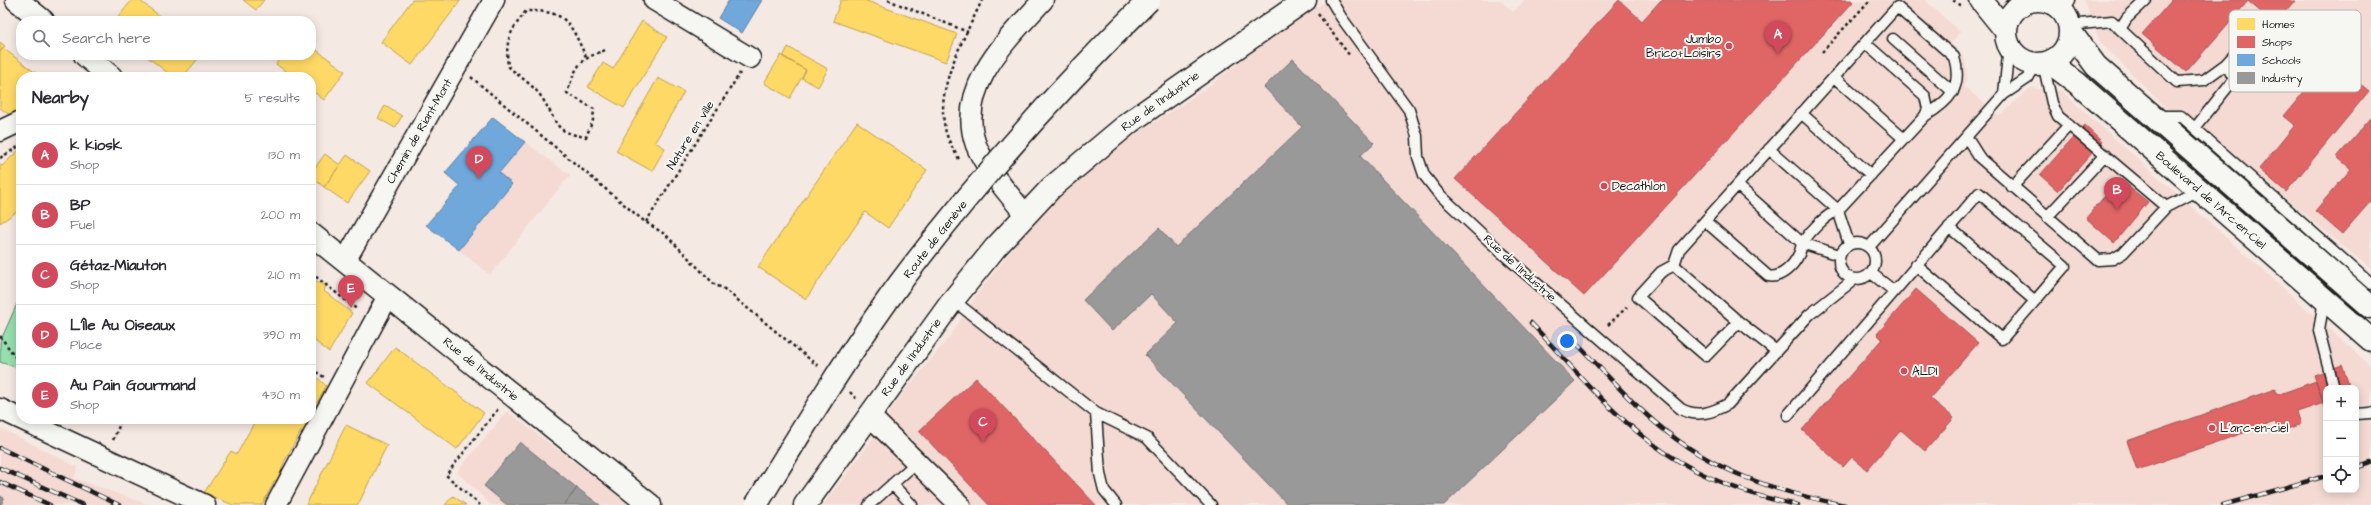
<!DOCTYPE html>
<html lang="en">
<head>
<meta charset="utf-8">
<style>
	:root { --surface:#fff; --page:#f7f7f7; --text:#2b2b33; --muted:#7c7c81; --line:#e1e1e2; --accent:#d1495b }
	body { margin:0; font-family:"Architects Daughter",sans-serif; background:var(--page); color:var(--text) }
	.controls { position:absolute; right:12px; bottom:12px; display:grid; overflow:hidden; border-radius:8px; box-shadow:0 2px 10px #0003 }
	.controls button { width:36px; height:36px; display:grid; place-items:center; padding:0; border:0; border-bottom:1px solid var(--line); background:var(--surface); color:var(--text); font:20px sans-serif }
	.you { position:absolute; left:1567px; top:341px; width:14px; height:14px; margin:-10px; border:3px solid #fff; border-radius:50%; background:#1a73e8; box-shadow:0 0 0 6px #1a73e833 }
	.badge { display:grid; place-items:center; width:26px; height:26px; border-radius:50%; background:var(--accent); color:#fff; font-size:13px; font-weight:700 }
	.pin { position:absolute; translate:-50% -33px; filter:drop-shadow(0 1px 2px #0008) }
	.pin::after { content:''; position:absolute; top:21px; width:14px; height:12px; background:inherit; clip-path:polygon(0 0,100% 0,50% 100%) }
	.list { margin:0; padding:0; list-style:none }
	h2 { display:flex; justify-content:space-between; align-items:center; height:52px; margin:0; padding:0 16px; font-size:17px }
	h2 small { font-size:13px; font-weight:400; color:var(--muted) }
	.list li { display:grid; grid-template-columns:26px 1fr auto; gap:12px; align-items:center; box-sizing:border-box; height:60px; padding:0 16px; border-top:1px solid var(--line) }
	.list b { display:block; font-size:15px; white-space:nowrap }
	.list p { margin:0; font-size:13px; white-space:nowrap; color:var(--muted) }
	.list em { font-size:13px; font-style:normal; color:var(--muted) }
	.icon { flex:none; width:22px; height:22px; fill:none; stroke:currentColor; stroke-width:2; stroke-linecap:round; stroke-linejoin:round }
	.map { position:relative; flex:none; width:2371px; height:505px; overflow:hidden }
	.search { position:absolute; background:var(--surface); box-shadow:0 2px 10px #0003; left:16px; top:16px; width:300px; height:44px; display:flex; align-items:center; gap:10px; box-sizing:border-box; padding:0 14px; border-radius:16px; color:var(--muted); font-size:15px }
	.panel { position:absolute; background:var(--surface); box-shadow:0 2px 10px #0003; left:16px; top:72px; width:300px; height:352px; border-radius:16px }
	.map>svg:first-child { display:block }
</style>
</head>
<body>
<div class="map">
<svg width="2371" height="505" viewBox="0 0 2371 505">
	<rect width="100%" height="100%" fill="#f5e9e4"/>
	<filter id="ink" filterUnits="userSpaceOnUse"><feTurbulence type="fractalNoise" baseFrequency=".025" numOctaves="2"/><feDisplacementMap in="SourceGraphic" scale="8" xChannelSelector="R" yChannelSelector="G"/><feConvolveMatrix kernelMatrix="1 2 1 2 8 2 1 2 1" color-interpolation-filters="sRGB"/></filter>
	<g filter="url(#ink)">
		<path fill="#f4dad3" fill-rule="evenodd" d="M1328,0h172l13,12 12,-12h400l35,32 -9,11 14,17 2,16 -3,10 35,30 31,-28 31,3 310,275v139h-1548l46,-61 30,-46 52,-63 26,-41 41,-52 54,-58 60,-47 73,-48 73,-57zM2326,388h30v102h-30z
			M2084,0h287v269l-158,-131 -48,-31 -65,-65z
			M525,142l45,33 -80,100 -31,-25 52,-66 -12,-11z
			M507,411l123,94h-139l-34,-33z
			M0,428l78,39 -4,11 75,27h-149z"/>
		<path fill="#96dfaf" stroke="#597e66" d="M21,295v74l-21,-7v-20z"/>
		<path fill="#ffd966" stroke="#bba050" d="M132,0h7l27,21h-51z
			M243,0h21l-8,10z
			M412,0h49l-49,65 -31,-23z
			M841,0h23l93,34 -11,28 -113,-41z
			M642,21l25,16 -43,71 -36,-21 15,-24 10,6z
			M0,42l5,4 -5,6z
			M311,46l34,25 -21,29 -13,-10v-13h-18l-17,-13 6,-9h29z
			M788,47l40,22 -10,18 -16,-9 4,-8 -23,-13z
			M3,48l38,29h-20v32l-7,9 -14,-10v-56z
			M145,55h56l-18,22h-10z
			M781,55l25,15 -16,28 -26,-15z
			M658,78l26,14 -29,50 10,6 -13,23 -36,-20z
			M385,106l17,10 -7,12 -17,-10z
			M857,122l70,48 -39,58 -23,-16 -59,87 -48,-32z
			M21,148v61l-21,14v-58l2,1z
			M325,154l15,11 -16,22 -13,-10v-4z
			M347,155l23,16 -23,32 -23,-16z
			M311,278l15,8 -2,5 28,22 -23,39 -18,-14z
			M395,347l89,66 -27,36 -89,-66z
			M311,371l15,15 -15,28z
			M256,419h54l-4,14 -5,-2 -17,31 -6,20 -3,-2 -13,25h-29l-29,-12 27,-42 6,3z
			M346,425l41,20 -29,60h-52z
			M453,496l13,9h-21z"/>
		<path fill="#e06666" stroke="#a55050" d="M1619,0l23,21 19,-21h190l2,2 -269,294 -129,-117z
			M2172,0h123l-20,24 -27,-23 -62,71 -44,-38z
			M2330,60l39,31 -83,101 -27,-23 36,-44 -11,-9z
			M2371,118v83l-29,33 -27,-23 36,-42 -14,-12z
			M2084,125l18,17 -44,49 -18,-16z
			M2119,179l29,23 -34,41 -28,-25z
			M1916,289l62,54 -48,55 24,20 -29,33 -24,-21 -34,40 -15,-13 -9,10 -41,-37 80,-91 -5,-5z
			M2342,365l8,23h-24l-1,20 -11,-33z
			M976,378l120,127h-107l-70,-74z
			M2316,381l8,22 -27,9 4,12 -22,8 -4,-10 -138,48 -10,-29 148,-52 2,6z"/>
		<path fill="#6fa8dc" stroke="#567ea2" d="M729,0h33l-20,33 -24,-15z
			M493,117l32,25 -26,31 13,11 -53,66 -33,-25 34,-39 -15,-13z"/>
		<path fill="#999" stroke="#747474" d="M1293,59l81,84 -14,13 215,225 -131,124h-156l-143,-150 33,-32 -27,-29 -39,37 -29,-31 76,-72 17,19 126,-120 -38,-40z
			M520,442l57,46 -13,17h-57l-23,-19z
			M577,488l23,17h-36z
			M0,496l4,2 -3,7h-1z"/>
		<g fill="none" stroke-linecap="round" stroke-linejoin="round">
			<g stroke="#1c1c1c" stroke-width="13">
				<path id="service" d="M1331,0l10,17 68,93 8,26 1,21 6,18 14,18 64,60 179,156c17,9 32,3 47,-5l81,-89 46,-36
					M2146,0l-19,18 -7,11 57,53 27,-2 22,-16 33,-36
					M2064,14l6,-14
					M2069,25l43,-4 8,8
					M1893,39l60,53
					M2043,63l9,40 6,13 108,91 33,-17
					M1834,77l70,62
					M2004,94l5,-48
					M1801,113l70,62
					M2156,116h25l190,168
					M2195,128l39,-49 -8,-15
					M1967,138l12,19 119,103 15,-1 10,-6 43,-46
					M1769,149l69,61 11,34
					M1737,185l65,58 37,12
					M2012,187l57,-62
					M2047,217l58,-62
					M1705,221l63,55c13,3 26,-11 31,-22 2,-4 2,-9 4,-12 8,-12 22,-26 35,-32l87,-94 3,-7 -3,-13 -60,-53
					M1949,227l86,74
					M1839 261a18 18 0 1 1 36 0a18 18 0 1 1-36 0Z
					M1869,247l135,-153 24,-16 8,-14
					M1674,265l65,57 -33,34 -68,-59 23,-25 13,-7 5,-15 218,-243 57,50c9,30 -4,44 -29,59
					M1871,273l23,18
					M2324,299l-5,32 15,57
					M953,300l143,113 51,25 64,67
					M1739,322l36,28
					M1096,413l4,61 4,16 12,15
					M2356,414l15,-1
					M1788,415l191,-222 86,73 -63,73 -86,-74
					M892,484l20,21
					M869,505l48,-43"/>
			</g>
			<g stroke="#1c1c1c" stroke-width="23">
				<path id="minor" d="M654,0l96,58
					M0,131l21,-10
					M1025,215c-16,-22 -39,-45 -49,-70 -21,-58 33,-107 67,-145
					M345,261l149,-261
					M0,409l21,10
					M869,415l91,90
					M21,419l184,86
					M276,505l112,-209"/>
			</g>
			<g stroke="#1c1c1c" stroke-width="25">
				<path id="tertiary" d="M17,0l26,21
					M85,55l26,22
					M311,234l339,271
					M805,505l148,-205 42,-52 56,-60 79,-66 175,-122"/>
			</g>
			<g stroke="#1c1c1c" stroke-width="25">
				<path id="secondary" d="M1981,0l25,31
					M2006 32a32 32 0 1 1 64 0a32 32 0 1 1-64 0Z
					M2070,31l26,35 275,241
					M2049,62l28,21 294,257"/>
			</g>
			<path stroke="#1c1c1c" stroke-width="2.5" stroke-dasharray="3 3" stroke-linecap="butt" d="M888,0l80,32
				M1953,0l9,7
				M1318,14l32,42
				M1822,52l48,-52
				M586,57c-16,-34 -19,-47 -60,-46 -16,21 -21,28 -18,55 10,10 27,20 34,32 17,25 10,34 44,39l7,-17 1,-11 -27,-16c10,-29 11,-33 41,-44
				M471,77l173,144 22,14 49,50 8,3 95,78
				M0,158l21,-13
				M959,159c-6,-10 -12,-20 -14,-31 -10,-43 20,-90 37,-128
				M646,222l94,-149
				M311,273l47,37
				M1608,325l19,-18
				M0,336l16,22 5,2
				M311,369l13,8
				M850,392l7,8
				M113,440l9,-21
				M480,505l-34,-30 52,-66"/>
			<use href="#service" stroke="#f6f6f2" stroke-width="10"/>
			<use href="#minor" stroke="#f6f6f2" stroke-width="20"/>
			<use href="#tertiary" stroke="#f6f6f2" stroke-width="22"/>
			<use href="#secondary" stroke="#f6f6f2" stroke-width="22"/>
			<g stroke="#1c1c1c" stroke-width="4.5">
				<path id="rail" d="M1531,323c38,40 74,85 118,118 43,33 96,54 149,64
					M1575,342c27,27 52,57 82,82 55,47 118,68 188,81
					M0,448l119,57
					M0,468l83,37
					M2356,468l15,-5
					M0,482l50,23
					M2223,505l103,-29"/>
			</g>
			<use href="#rail" stroke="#f6f6f2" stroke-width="3" stroke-dasharray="9" stroke-linecap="butt"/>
			<g stroke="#1c1c1c" stroke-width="25" stroke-linecap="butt">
				<path id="secondary-bridge" d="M756,505c46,-75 92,-151 144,-222 75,-100 160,-195 249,-283"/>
			</g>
			<use href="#secondary-bridge" stroke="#f6f6f2" stroke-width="22"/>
		</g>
	</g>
	<g fill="#d1495b" stroke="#f6f6f2" stroke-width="1.5">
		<circle cx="1729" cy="46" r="4"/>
		<circle cx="1604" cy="186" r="4"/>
		<circle cx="1904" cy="371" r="4"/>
		<circle cx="2212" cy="428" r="4"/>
	</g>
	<g text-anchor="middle" stroke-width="4" stroke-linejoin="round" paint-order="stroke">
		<g font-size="12" fill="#1c1c1c" stroke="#f6f6f2" text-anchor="start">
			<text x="1721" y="43" text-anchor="end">Jumbo<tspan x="1721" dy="14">Brico+Loisirs</tspan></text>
			<text x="1612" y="190">Decathlon</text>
			<text x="1912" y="375">ALDI</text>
			<text x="2220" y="432">L'arc-en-ciel</text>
		</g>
		<g font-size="12" fill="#1c1c1c" stroke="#f6f6f2">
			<text transform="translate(1160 101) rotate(-36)" y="4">Rue de l'Industrie</text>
			<text transform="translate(419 131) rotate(-60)" y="4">Chemin de Riant-Mont</text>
			<text transform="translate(690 135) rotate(-58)" y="4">Nature en ville</text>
			<text transform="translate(2211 200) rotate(41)" y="4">Boulevard de l'Arc-en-Ciel</text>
			<text transform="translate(935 239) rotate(-52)" y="4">Route de Genève</text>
			<text transform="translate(1520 268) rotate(42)" y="4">Rue de l'Industrie</text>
			<text transform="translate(911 357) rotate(-54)" y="4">Rue de l'Industrie</text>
			<text transform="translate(481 369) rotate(39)" y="4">Rue de l'Industrie</text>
		</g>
	</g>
	<rect x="2229" y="10" width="132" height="82" rx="6" fill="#f6f6f2" stroke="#b5b5b2" stroke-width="1"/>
	<rect x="2237" y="18" width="18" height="12" fill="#ffd966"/>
	<rect x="2237" y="36" width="18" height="12" fill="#e06666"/>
	<rect x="2237" y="54" width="18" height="12" fill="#6fa8dc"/>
	<rect x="2237" y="72" width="18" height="12" fill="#999"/>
	<g font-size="11" fill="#1c1c1c">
		<text x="2262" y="28">Homes</text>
		<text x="2262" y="46">Shops</text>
		<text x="2262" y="64">Schools</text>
		<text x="2262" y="82">Industry</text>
	</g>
</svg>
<div class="controls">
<button>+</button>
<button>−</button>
<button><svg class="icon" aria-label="locate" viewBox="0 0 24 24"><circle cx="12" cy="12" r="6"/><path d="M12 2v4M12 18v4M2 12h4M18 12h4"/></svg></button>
</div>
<div class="you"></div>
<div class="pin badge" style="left:1778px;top:54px">A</div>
<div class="pin badge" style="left:2117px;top:210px">B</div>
<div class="pin badge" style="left:983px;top:442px">C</div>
<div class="pin badge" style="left:479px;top:179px">D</div>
<div class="pin badge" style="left:351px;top:308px">E</div>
<div class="search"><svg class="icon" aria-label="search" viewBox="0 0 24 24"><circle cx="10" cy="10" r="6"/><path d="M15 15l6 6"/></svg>Search here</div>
<section class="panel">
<h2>Nearby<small>5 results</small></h2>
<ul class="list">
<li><span class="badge">A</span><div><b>k kiosk</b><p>Shop</p></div><em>130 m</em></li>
<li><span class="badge">B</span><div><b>BP</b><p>Fuel</p></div><em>200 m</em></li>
<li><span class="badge">C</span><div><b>Gétaz-Miauton</b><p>Shop</p></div><em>210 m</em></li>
<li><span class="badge">D</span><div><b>L'Île Au Oiseaux</b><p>Place</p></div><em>390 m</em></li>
<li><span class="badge">E</span><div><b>Au Pain Gourmand</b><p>Shop</p></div><em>430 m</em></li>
</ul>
</section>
</div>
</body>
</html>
